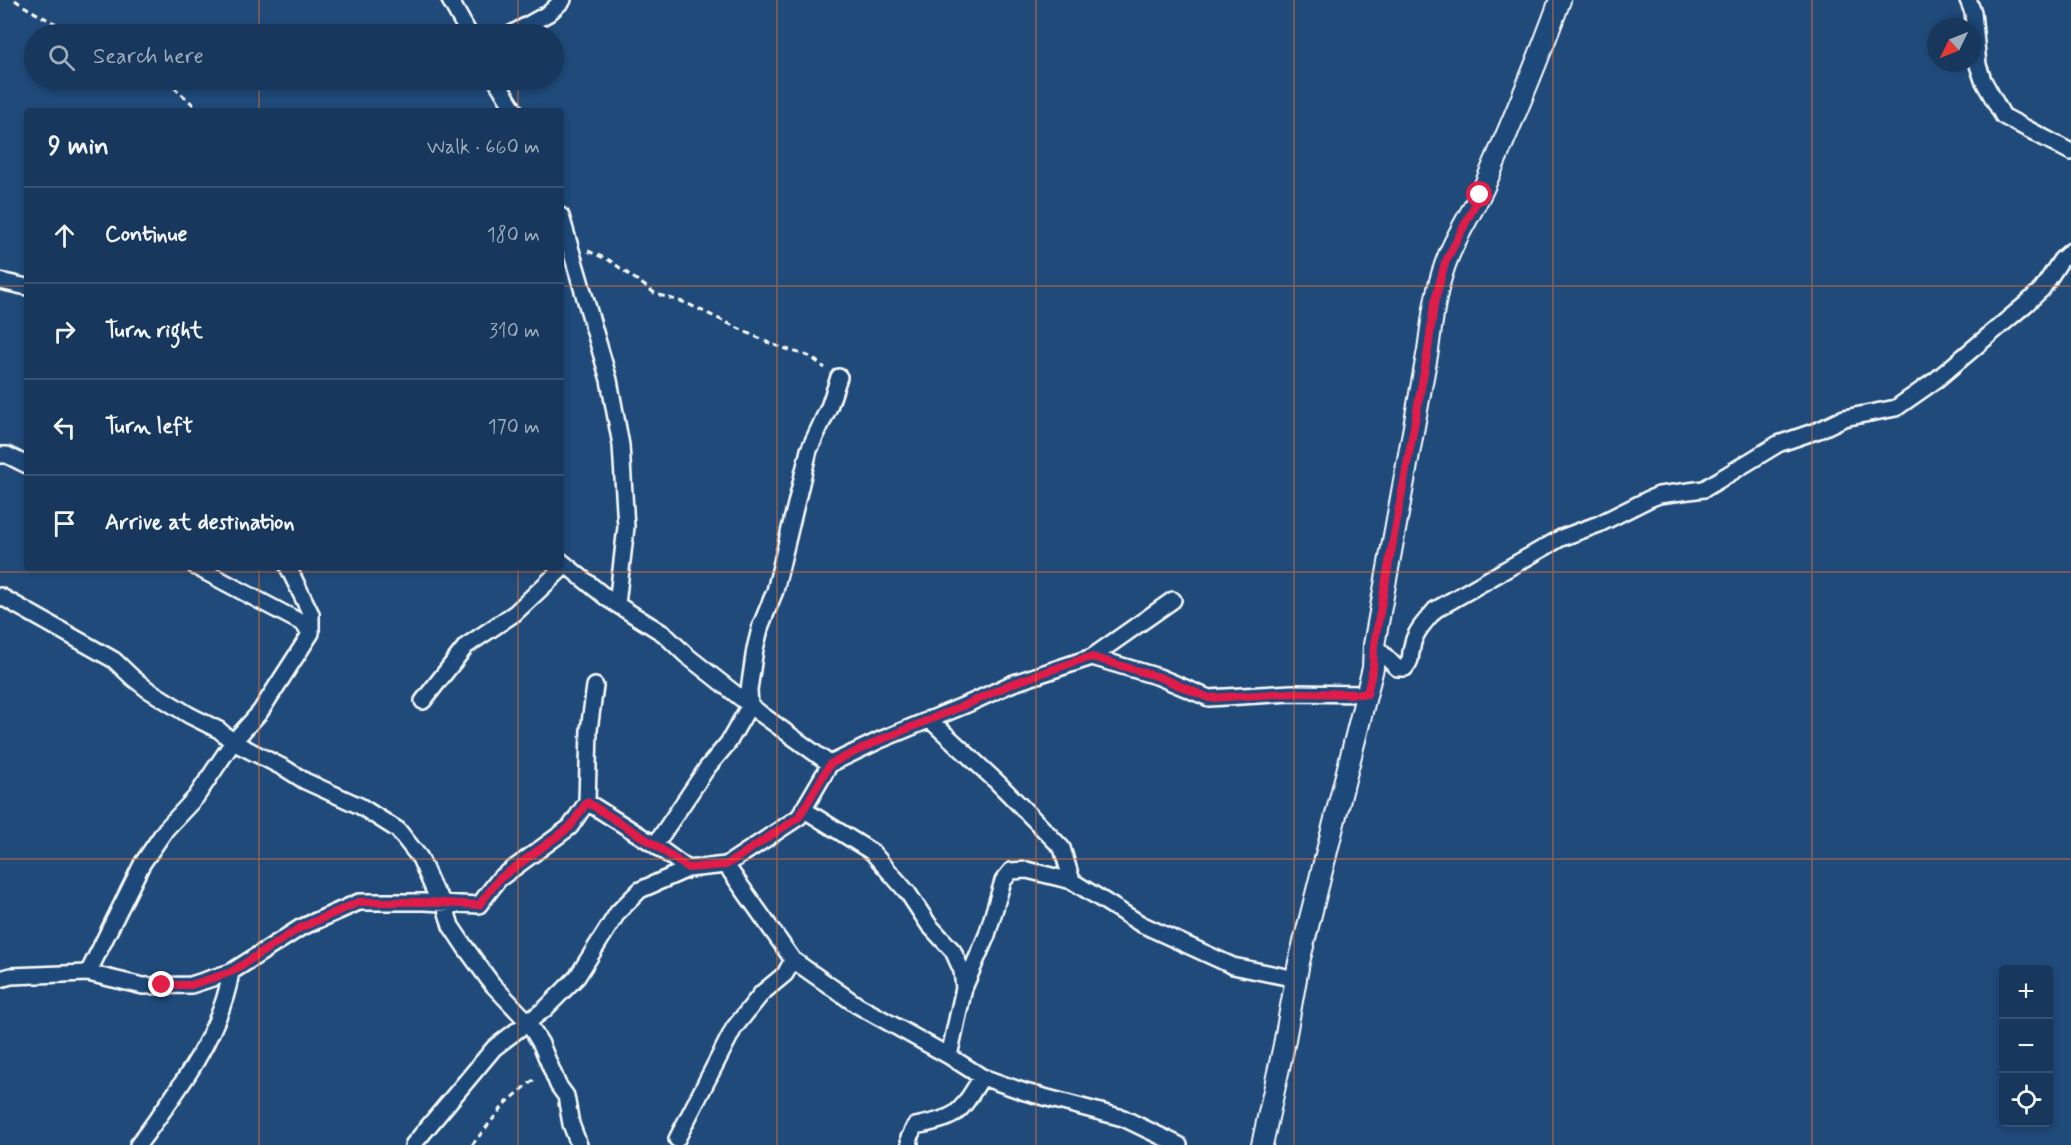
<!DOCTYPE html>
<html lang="en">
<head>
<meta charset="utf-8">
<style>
	:root { --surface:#17385c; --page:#203f62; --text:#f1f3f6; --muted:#9eacbb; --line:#365272 }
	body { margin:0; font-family:Mynerve,sans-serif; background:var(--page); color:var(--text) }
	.controls { position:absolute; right:18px; bottom:18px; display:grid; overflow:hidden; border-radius:6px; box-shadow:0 3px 9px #0003 }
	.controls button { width:54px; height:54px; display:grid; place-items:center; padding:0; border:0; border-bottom:2px solid var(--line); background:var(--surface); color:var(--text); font:30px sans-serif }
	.compass { position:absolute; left:1927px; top:18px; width:54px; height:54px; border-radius:50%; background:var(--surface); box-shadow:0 3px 9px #0003; rotate:227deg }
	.stop { position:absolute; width:18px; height:18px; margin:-14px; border:4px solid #e11d48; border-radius:50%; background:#fff }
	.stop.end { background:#e11d48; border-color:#fff; box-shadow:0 2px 6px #0008 }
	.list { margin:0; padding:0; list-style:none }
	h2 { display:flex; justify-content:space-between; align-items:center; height:78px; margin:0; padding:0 24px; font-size:26px }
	h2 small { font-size:20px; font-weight:400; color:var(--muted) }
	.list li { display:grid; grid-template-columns:39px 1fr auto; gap:18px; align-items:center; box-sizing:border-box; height:96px; padding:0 24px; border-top:2px solid var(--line) }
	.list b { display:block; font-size:22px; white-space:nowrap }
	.list em { font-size:20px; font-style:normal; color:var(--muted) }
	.icon { flex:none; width:33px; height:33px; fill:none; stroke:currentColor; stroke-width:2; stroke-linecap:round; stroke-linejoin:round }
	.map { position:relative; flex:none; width:2071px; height:1145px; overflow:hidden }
	.search { position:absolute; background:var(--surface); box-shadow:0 3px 9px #0003; left:24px; top:24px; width:540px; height:66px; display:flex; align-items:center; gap:15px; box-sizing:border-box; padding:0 21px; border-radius:33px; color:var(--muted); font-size:22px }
	.panel { position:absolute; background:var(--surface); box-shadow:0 3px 9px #0003; left:24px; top:108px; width:540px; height:462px; border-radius:6px }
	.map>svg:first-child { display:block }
</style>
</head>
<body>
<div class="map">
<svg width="2071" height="1145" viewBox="0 0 2071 1145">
	<rect width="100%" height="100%" fill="#1f4a7a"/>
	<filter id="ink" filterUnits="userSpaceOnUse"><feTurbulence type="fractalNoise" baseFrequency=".0167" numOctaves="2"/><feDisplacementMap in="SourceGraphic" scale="12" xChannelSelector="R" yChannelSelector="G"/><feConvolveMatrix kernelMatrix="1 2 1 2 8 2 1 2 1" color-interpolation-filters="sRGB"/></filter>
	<g filter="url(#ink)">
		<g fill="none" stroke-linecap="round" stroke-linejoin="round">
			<g stroke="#fff" stroke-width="20">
				<path id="minor" d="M450,0l19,34
					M1968,0l5,12 5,53 5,15 20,36 68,36
					M511,34l38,-21 14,-13
					M496,80l19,31
					M561,216l48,164 12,65 5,82 -9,77
					M0,281l27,6
					M0,455h7l20,10
					M561,561l47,38 56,35 22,21 75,59 69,50
					M196,567l106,56 9,10
					M0,596l114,64 19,18 14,11 42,26 30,15 14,12 53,27 19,12 55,25 38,24 22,28 14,32 10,13 7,23 14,21 27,37 35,37 14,23 17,41 8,11 5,28 8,21
					M1374,645l23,23h8c8,-10 4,-10 7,-21 2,-15 14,-26 23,-37l126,-72 38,-14 50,-25 10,-4 45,-6 74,-45 41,-14 25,-12 52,-10 40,-28 90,-76 16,-15 19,-29 10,-9
					M1092,657l81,-57
					M423,701l43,-55 49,-33 51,-48
					M929,719l68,63 65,66 10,33
					M587,802l68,43 33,24
					M803,809l69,43 36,41 21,32 24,26 9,20 2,17
					M655,845l52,-77 21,-25 22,-38 -1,-15 6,-41 6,-24 14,-34 34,-141 20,-43 10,-30
					M726,865l67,95
					M88,973l54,-109 24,-35 30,-32 37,-55 27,-30 51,-79v-19l-23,-47
					M0,979l11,-3 77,-3 55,13 48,-1 40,-13
					M949,1056l15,-68 23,-53 16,-54 8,-10 16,-1 45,11 69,43 92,42 63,13
					M677,1139l57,-111 28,-35 23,-19 8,-14 64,45 92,51 33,21 43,15 98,26 56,27
					M138,1145c37,-50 83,-110 93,-173l69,-44 59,-26h65l55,3 20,-26 71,-52 17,-25 2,-72 6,-44
					M413,1145l81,-97 51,-39 32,-32 41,-65 22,-22 48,-21 38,-4 73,-48 31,-53 50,-24 90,-37 41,-19 81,-27 67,20 50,21 82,-5 76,1
					M910,1145l-1,-7 6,-12c45,-9 43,-11 67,-49"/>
			</g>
			<g stroke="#fff" stroke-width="24">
				<path id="tertiary" d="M1262,1145l22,-100 15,-83 74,-294 1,-23 54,-295c4,-29 7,-57 17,-85 9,-27 27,-52 39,-78 27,-62 53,-123 76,-187"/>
			</g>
			<path stroke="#fff" stroke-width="3" stroke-dasharray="6 4.5" stroke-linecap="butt" d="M15,0c21,15 44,26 68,34
				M166,80l34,31
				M588,251l21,9 47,34 30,9 85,41 40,13 14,11
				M472,1145l33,-41 32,-27"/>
			<use href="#minor" stroke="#1f4a7a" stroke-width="15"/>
			<use href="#tertiary" stroke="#1f4a7a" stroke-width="20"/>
		</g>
	</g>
	<g fill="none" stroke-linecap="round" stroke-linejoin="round" filter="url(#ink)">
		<path stroke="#e11d48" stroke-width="8" d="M162,985h29l40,-13 69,-44 59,-26h65l55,3 20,-26 71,-52 17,-25 68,43 33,23 38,-3 73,-48 31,-53 50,-24 90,-37 41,-19 69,-24 12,-3 67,20 50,21 82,-5 76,1 6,-26 1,-23 54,-295 6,-46 11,-41 35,-68"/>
	</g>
	<path fill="none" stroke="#eb7230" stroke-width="1.5" stroke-opacity="0.55" d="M259,0v34M518,0v34M777,0v1145M1036,0v1145M1294,0v1145M1553,0v1145M1812,0v1145M259,80v31M518,80v31M0,286h27M561,286h1510M259,567v578M518,567v578M0,572h2071M0,859h2071"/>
</svg>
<div class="controls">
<button>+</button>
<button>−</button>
<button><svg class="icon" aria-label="locate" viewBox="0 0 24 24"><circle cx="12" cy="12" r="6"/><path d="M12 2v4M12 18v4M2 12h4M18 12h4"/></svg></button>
</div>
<svg class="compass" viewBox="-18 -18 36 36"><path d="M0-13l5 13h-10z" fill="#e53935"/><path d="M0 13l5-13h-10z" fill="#9eacbb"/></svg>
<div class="stop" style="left:1480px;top:195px"></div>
<div class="stop end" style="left:162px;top:985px"></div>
<div class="search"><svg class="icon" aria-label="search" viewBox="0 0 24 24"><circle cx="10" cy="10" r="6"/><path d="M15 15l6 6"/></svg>Search here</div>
<section class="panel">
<h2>9 min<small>Walk · 660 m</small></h2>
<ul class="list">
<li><svg class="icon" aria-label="ahead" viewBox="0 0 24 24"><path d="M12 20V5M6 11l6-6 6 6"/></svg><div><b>Continue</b></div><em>180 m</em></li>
<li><svg class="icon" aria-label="right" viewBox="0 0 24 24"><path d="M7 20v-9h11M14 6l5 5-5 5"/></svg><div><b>Turn right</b></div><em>310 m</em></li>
<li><svg class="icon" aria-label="left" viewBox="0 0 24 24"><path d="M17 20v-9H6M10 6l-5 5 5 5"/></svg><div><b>Turn left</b></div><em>170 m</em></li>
<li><svg class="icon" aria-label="arrive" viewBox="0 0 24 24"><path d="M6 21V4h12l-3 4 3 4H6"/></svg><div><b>Arrive at destination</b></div></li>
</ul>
</section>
</div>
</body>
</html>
